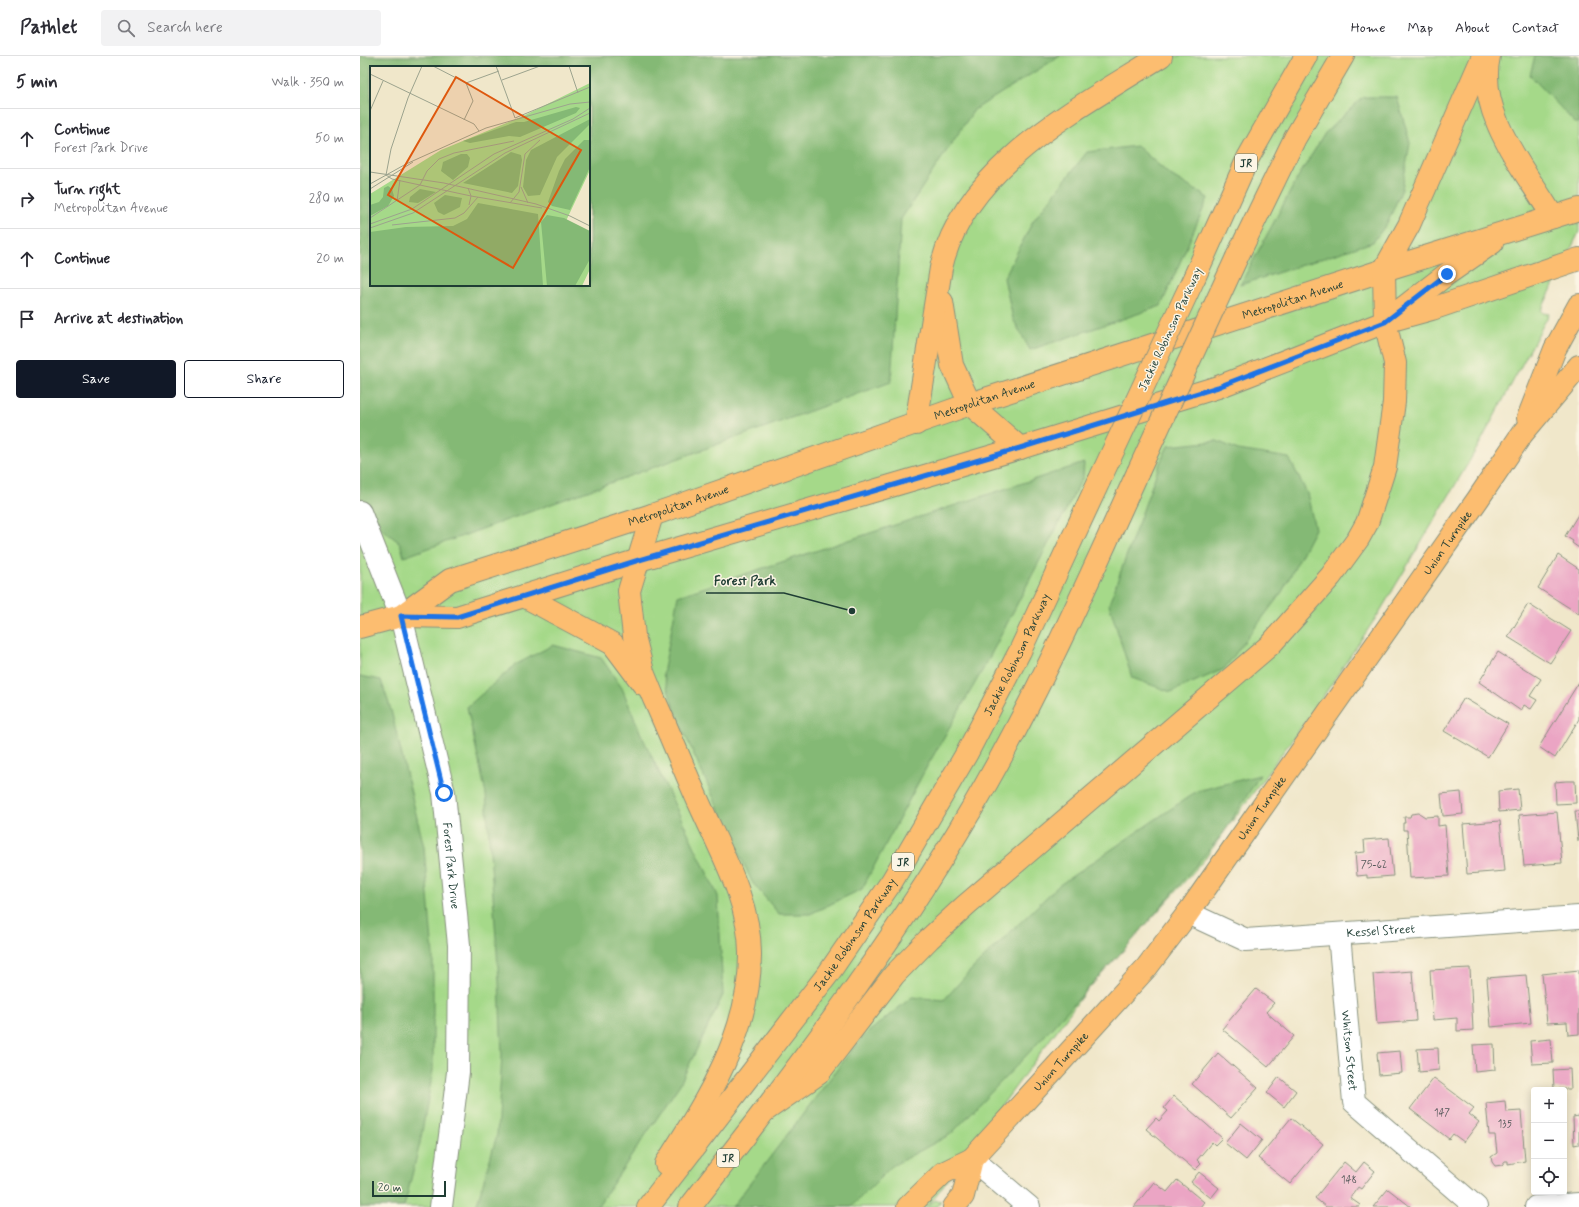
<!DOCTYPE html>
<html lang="en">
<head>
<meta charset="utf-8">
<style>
	:root { --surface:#fff; --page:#f2f2f3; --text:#2b2b33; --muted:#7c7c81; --line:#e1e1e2; --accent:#111827 }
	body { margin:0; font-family:Mynerve,sans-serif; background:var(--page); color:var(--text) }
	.controls { position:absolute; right:12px; bottom:12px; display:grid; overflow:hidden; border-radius:4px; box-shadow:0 2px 10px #0003 }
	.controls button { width:36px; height:36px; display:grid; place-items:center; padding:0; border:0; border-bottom:1px solid var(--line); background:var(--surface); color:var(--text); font:20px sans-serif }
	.scale { position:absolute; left:12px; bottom:10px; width:74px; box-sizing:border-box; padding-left:4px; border:2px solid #1f3d34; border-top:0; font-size:11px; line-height:14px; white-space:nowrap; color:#1f3d34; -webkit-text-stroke:3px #fcf5e5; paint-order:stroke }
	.stop { position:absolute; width:12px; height:12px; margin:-9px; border:3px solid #1a73e8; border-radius:50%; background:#fff }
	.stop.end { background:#1a73e8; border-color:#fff; box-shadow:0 1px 4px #0008 }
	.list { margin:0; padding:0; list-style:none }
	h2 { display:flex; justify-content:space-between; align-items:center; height:52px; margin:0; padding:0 16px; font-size:17px }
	h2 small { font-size:13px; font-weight:400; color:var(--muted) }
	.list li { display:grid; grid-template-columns:26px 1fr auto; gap:12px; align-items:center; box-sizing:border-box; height:60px; padding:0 16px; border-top:1px solid var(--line) }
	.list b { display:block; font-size:15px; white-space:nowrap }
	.list p { margin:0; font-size:13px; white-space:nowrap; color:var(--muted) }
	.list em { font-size:13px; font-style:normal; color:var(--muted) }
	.actions { display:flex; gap:8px; padding:12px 16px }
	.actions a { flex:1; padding:9px 0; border:1px solid var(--accent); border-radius:4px; text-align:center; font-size:14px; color:var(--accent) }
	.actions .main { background:var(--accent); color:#fff }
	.icon { flex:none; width:22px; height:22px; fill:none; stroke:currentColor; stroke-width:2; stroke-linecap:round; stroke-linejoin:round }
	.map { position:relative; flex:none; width:1219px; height:1151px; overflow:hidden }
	header { display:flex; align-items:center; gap:24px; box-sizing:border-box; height:56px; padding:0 20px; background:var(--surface); border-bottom:1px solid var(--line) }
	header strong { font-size:19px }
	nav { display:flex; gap:22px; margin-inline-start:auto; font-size:14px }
	.search { width:280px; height:36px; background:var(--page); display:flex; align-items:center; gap:10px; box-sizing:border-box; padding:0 14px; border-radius:4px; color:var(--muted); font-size:15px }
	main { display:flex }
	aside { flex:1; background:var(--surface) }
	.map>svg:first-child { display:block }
</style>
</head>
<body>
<header>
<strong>Pathlet</strong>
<div class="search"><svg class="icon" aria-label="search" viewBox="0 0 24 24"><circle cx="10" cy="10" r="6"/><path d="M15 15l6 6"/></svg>Search here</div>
<nav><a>Home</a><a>Map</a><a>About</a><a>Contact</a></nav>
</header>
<main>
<aside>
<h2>5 min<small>Walk · 350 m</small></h2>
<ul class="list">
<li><svg class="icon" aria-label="ahead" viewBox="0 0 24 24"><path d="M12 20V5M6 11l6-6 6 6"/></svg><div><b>Continue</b><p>Forest Park Drive</p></div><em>50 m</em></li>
<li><svg class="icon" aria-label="right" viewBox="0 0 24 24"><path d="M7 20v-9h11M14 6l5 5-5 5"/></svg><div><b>Turn right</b><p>Metropolitan Avenue</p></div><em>280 m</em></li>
<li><svg class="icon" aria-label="ahead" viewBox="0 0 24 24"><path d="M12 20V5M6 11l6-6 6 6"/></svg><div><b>Continue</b></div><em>20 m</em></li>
<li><svg class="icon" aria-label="arrive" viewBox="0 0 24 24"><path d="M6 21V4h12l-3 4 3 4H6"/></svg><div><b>Arrive at destination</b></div></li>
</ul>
<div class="actions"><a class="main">Save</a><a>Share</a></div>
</aside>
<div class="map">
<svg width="1219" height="1151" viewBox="0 0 1219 1151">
	<rect width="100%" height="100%" fill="#fcf5e5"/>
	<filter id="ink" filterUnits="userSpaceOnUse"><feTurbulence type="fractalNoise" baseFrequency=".025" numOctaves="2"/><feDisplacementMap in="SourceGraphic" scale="8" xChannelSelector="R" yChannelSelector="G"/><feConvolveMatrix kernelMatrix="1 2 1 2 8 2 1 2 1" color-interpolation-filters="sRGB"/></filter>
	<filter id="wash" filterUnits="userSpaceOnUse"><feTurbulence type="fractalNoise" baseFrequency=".012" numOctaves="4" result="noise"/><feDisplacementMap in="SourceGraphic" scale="16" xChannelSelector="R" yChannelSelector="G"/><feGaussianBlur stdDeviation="0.9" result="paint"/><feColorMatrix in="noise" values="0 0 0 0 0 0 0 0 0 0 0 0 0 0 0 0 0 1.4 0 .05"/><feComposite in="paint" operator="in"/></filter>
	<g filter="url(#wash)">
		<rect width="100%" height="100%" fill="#f0e7ca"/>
		<path fill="#a5d989" stroke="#628b5e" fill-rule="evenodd" d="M0,0h1219v176l-38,79 2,2 6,1 -69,129 -49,83 -52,87 -63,94 -113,154 -121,135 -154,210 7,-6 6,1 -5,6h-576zM11,11h218v218h-218z"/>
		<path fill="#84b975" stroke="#527b54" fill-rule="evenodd" d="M0,0h700l-86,54 -73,109 -10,163 -487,175 -4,-14 -22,-17 -18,-30zM11,11h218v218h-218z
			M1175,0h44v67h-4l-45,-48z
			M1003,41h34l13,46 -8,46 -14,33 -15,20 -133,43 57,-106 28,-46z
			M777,90l32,28 39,24 -47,108 -131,44 -17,-31 -9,-41 29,-57 54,-69z
			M857,385l21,9 51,8 18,35 8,36 -33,63 -58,77 -53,23 -39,-14 -23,-74 51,-141 8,-17z
			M724,407l-1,14 -97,187 -61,106 -63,119 -52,25h-31l-27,-32 -76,-167 -13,-41 15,-78z
			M193,589l48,13 21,30 18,44 78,164 5,99 -43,89 -83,123h-121l21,-72 5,-79 -3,-75 -13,-187 -19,-87 48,-42z
			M0,620l21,4 10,30 33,137 9,108v115l-13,73 -16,64h-44z
			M900,719l-36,57 -92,109 -109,118 -72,75 -59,32 -41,41h-119l129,-169 51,-41 32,3 25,-28 89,-86 139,-95z"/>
		<g id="blocks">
			<path fill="#eba5c4" d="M1219,457v35l-7,-5 1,-2 -8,-5z
				M1198,499l21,14v45l-41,-26z
				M1168,548l43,27 -21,32 -42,-26z
				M1138,596l43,27 -11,17 7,4 -6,9 -7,-4 -3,6 -42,-29z
				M1219,626v37l-24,39 -16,-11z
				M1104,642l44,26 -20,33 -44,-26z
				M1206,725h9l1,22 -20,1 -1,-22z
				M1158,733l2,21 -21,2 -1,-21z
				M1101,736l2,22 -20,2 -2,-22z
				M1215,755h4v30h-1z
				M1197,756l5,51 -38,3 -5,-51z
				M1059,757l6,4 13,-1v10l7,-1 4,51 -39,2 -3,-48h-4v-7h2l-1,-6h6l1,-3z
				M1140,765l5,50 -38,3 -4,-50z
				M1029,782l4,38 -26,2v-3l-10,1 -2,-23 10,-1 -1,-12z
				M1110,912l3,62 -16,1v-13l-24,2 -3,-50z
				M1219,914v64l-11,1 -1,-13 -20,1 -5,-49z
				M1052,915l4,50 -39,3 -4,-50z
				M1166,919l5,48 -40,4 -4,-49z
				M896,933l18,14 -8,9 28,24 -26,31 -46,-38z
				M1191,983l2,24 -21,1 -2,-23z
				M1134,988l1,26 -20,2 -2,-27z
				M1078,992l1,22 -20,2 -2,-23z
				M1040,995l2,22 -23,2 -2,-22z
				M858,997l40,35 -27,30 -39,-34z
				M1210,1013l1,20h-17l-1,-19z
				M919,1021l17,14 -12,16 -17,-14z
				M1074,1022l40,30 -5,6 10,8 -15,20 -11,-8 -4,5 -39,-30z
				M814,1040l48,42 -7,7 -3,-3 -15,18 4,4 -6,6 -49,-41 10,-11 3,3 9,-10 -4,-3z
				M1145,1045l1,11 15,-1 4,50 -17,3v-3h-3l-3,4 -7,1 -3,-4 -1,-5 6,-4 -2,-18h-6l-3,-32z
				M1219,1060v28l-5,1 -1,-28z
				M931,1062l32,26 -33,40 -32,-26z
				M881,1067l21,17 -16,20 -21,-17z
				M984,1106l12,10 8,-10 11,9 -14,18 -3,-2 -8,11 10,7 -1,2h-33l-11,-9z
				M839,1116l20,16 -8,10 -20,-16z
				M817,1124l27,22 -4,5h-66l20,-25 13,10z
				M1028,1133l23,18h-38z"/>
		</g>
	</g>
	<g filter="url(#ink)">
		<use href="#blocks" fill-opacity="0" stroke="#88927f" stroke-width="1"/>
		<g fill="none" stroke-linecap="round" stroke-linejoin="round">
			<g stroke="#88927f" stroke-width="24">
				<g id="minor">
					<path id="s1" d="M0,456l41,104 43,177 15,152 -1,127 -17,135"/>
					<path id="s2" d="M828,857l58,27 333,-23"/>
					<path id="s3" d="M979,878l15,168 122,105"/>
					<path d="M612,1103l57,48"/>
					<path d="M1176,1151l43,-3"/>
				</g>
			</g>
			<g stroke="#88927f" stroke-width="24">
				<g id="major">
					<path d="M1034,259l53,-41 45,-31"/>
					<path d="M1168,362l27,-69 24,-44"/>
					<path id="s4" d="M41,560l49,-36 202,-65 318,-111 414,-134 195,-61"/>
					<path d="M0,571l41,-11 56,1 182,-57 381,-112 198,-61 167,-65 47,-13 147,-50"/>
					<path id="s5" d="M548,1151l35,-34 29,-14 175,-192 41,-54 290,-414 44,-65 57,-68"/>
					<path d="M594,1151l9,-11 9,-37"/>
				</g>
			</g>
			<g stroke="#88927f" stroke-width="24">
				<g id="highway">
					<path d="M1129,0c-13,58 37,115 64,161"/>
					<path d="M877,201l58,-119 48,-82"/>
					<path d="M835,220l53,-118 58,-102"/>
					<path d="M582,246l10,63 18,39 50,44"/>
					<path d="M556,368l25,-156c23,-102 138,-160 220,-212"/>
					<path d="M292,459l-23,76 5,45 9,36 11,27c16,35 30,71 46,106 21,47 51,98 50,151 0,78 -44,145 -84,208"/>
					<path d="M164,540l89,48 30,40"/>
					<path d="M406,1054l52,-36 76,-99 35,-36 37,-34 304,-260 61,-69 27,-37 9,-16 18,-56 9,-65 1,-39 -10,-41 -1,-52 25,-45 74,-169"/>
					<path id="s6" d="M288,1151l180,-233 64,-93 75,-128 53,-102 79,-170"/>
					<path d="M330,1151c100,-128 199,-257 281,-397 64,-108 115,-224 167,-338"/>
				</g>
			</g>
			<use href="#minor" stroke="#fff" stroke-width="22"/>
			<use href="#major" stroke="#fcbd6f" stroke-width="22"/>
			<use href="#highway" stroke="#fcbd6f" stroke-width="22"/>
			<g stroke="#88927f" stroke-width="24" stroke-linecap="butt">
				<path id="highway-bridge" d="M778,416l99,-215
					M739,425l96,-205"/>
			</g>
			<use href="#highway-bridge" stroke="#fcbd6f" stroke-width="22"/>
		</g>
	</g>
	<g fill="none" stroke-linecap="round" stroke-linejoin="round" filter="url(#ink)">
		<path stroke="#1a73e8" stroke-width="5" d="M84,737l-43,-177 56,1 182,-57 381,-112 198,-61 167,-65 62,-48"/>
	</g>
	<g text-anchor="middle" stroke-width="3" stroke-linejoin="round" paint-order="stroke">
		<g font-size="10" fill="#525758">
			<text x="1014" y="812">75-62</text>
			<text x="1082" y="1060">147</text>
			<text x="1145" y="1071">135</text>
			<text x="989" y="1127">148</text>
		</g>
		<g fill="#fcf5e5" stroke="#617469" stroke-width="1">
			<rect x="875" y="98" width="22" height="18" rx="3"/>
			<rect x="532" y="797" width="22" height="18" rx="3"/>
			<rect x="357" y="1093" width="22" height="18" rx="3"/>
		</g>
		<g font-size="11" font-weight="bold" fill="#1f3d34">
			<text x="886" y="111">JR</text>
			<text x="543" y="810">JR</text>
			<text x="368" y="1106">JR</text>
		</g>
		<g font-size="12" fill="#1f3d34" stroke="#fcf5e5">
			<text dy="4" stroke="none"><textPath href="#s4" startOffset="949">Metropolitan Avenue</textPath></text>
			<text transform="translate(810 273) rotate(-65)" y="4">Jackie Robinson Parkway</text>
			<text dy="4" stroke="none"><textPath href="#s4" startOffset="625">Metropolitan Avenue</textPath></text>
			<text dy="4" stroke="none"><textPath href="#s4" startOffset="301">Metropolitan Avenue</textPath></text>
			<text dy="4" stroke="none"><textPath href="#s5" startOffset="861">Union Turnpike</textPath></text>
			<text dy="4" stroke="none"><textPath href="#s6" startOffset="666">Jackie Robinson Parkway</textPath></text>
			<text dy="4" stroke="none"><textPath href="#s5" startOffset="537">Union Turnpike</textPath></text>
			<text dy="4" stroke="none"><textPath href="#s1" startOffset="367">Forest Park Drive</textPath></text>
			<text dy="4" stroke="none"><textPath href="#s2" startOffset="199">Kessel Street</textPath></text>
			<text dy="4" stroke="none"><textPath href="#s6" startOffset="342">Jackie Robinson Parkway</textPath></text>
			<text dy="4" stroke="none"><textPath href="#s3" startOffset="117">Whitson Street</textPath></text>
			<text dy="4" stroke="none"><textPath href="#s5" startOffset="213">Union Turnpike</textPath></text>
		</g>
	</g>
	<g transform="translate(10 10)">
		<rect width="220" height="220" fill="#f0e7ca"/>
		<path d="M220,17v87l-24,51 24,13v35l-8,17h-212v-92l71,-44 80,-33z" fill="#a5d989"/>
		<path d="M206,41l4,1 -4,5 -56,24 -11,-1 -39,7 -7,-2 53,-19h8zM220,53v5l-33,33 -17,38 -12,1 -5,-9 3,-27 5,-10zM214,74h6v27l-20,43 -18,-4 -4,-4 11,-31 6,-12zM141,86l10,3 1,5 -4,26 -6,7 -49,-10zM91,88h6l3,4 -2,9 -15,13 -12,-9 1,-4 1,-5zM18,120l4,3 2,7 -6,10 -18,10v-11l9,-3 4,-5 1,-9zM50,123l16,3 -18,11 -9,-1 1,-5zM75,129l17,3 -1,4 -1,5 -16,8 -6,-3 -4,-9zM108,137l60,11 5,72h-173v-54l36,-5 47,-1 14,-7zM177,149l17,3 26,13v28l-15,27h-28l-6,-64z" fill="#84b975"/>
		<path fill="none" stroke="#9ca38e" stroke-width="1" d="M63,0l33,17 7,18 -9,19M126,0l19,52M199,0l9,27M0,8l104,50 5,7M132,14l38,-14M96,17l33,-12M0,45l13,-30M145,52l75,-31M0,106l74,11 92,21 34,12 20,10M16,109l5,-26 17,-51 14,-32M16,109l6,4 79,17 71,12M0,118l36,-20 80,-36 84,-24 20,-2M151,121l7,16M98,122l3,8 -2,9M0,123l43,-27M27,135l3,-21M140,137l9,-11 6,-38 15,-14M0,152l50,-33 7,-14 12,-12 15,-6 60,-12M0,158l42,-15 82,-55 79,-35 17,-11M22,159l63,-7 9,-5 14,-16M0,162l43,-15 92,-60 85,-40"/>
		<path fill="#de580e" fill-opacity="0.15" stroke="#de580e" stroke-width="2" d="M86,11l125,73 -68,118 -125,-73z"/>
		<rect width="220" height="220" fill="none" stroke="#1f3d34" stroke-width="2"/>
	</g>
	<path fill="none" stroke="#1f3d34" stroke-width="1.5" d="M492 555L424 537H346"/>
	<circle fill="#1f3d34" stroke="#fcf5e5" stroke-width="1.5" cx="492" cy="555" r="4"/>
	<g font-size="13" text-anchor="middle" font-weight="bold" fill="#1f3d34" stroke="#fcf5e5" stroke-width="3" stroke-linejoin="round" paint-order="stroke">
		<text x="385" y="529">Forest Park</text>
	</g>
</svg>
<div class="controls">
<button>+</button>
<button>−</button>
<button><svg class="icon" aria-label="locate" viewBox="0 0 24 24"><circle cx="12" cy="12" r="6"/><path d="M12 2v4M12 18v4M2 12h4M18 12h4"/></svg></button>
</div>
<div class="scale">20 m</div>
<div class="stop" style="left:84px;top:737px"></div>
<div class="stop end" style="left:1087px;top:218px"></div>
</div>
</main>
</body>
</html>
